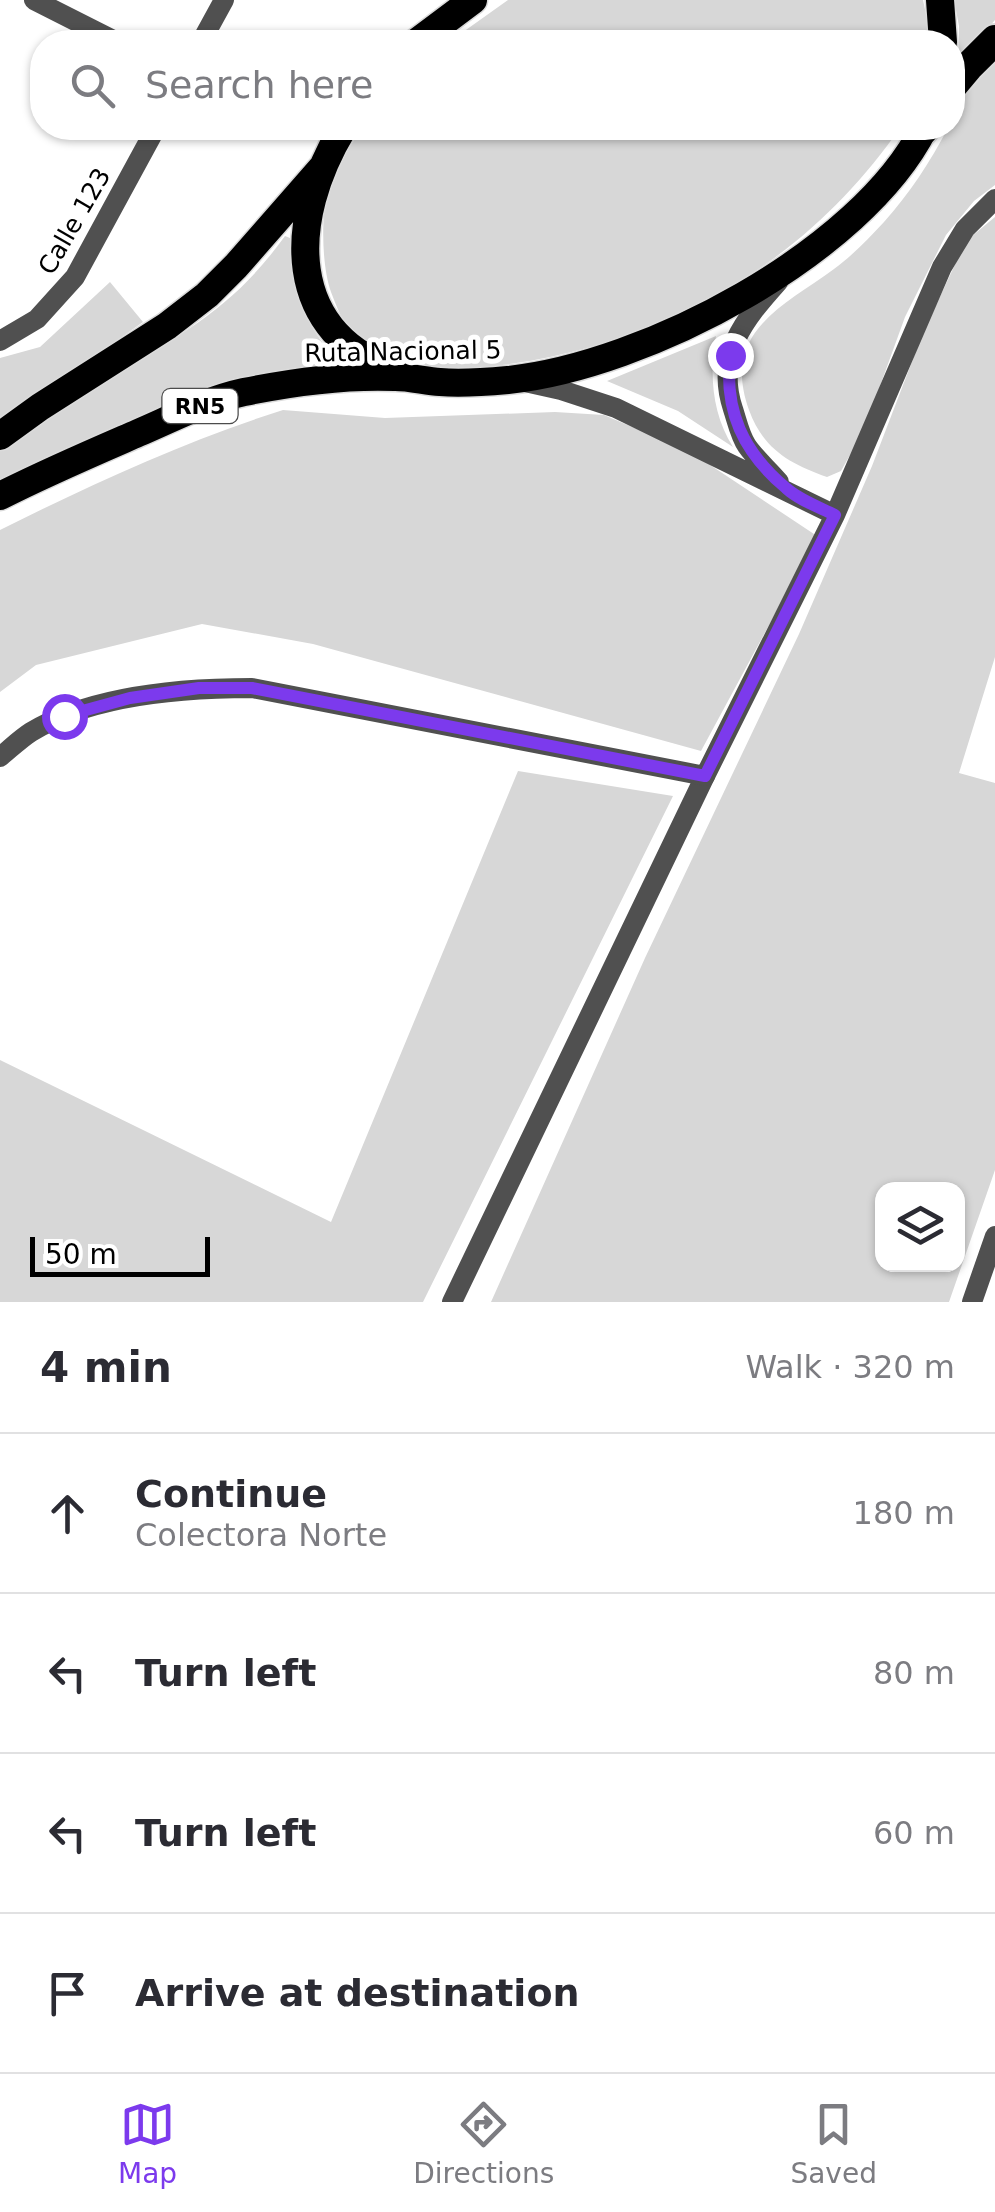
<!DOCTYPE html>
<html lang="en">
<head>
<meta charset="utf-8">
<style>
	:root { --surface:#fff; --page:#f7f7f7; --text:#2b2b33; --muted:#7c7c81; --line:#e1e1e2; --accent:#7c3aed }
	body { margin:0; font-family:"DejaVu Sans",sans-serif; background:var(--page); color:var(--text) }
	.controls { position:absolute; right:30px; bottom:30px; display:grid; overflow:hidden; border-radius:20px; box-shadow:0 2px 8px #0004 }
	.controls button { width:90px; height:90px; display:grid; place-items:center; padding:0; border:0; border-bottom:2px solid var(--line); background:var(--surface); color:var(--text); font:50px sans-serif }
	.scale { position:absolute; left:30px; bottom:25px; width:180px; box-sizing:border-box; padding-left:10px; border:5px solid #000; border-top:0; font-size:28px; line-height:35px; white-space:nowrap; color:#000; -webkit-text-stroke:8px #fff; paint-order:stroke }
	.stop { position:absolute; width:30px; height:30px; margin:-22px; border:8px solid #7c3aed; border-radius:50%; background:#fff }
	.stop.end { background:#7c3aed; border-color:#fff; box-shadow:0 2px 10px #0008 }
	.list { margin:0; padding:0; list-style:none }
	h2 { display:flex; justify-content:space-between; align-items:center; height:130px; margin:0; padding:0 40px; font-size:42px }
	h2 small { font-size:32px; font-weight:400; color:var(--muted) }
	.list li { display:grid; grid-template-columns:65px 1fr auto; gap:30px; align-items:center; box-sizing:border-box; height:160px; padding:0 40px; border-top:2px solid var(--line) }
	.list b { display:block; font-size:38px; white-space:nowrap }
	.list p { margin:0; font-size:32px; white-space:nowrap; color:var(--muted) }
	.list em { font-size:32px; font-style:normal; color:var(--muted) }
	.icon { flex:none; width:55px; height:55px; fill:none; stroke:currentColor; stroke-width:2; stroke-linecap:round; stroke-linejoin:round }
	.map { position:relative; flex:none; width:995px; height:1302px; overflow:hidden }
	.search { position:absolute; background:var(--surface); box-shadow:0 2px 8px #0004; left:30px; right:30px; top:30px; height:110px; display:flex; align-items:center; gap:25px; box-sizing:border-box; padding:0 35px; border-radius:40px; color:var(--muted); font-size:38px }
	.sheet { height:770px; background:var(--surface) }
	nav { display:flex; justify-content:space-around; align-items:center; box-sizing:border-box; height:140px; border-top:2px solid var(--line); background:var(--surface); font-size:28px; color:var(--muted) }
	nav a { display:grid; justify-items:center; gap:5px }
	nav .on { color:var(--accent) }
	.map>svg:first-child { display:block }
</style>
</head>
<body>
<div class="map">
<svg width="995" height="1302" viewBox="0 0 995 1302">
	<rect width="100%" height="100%" fill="#fff"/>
	<path fill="#d7d7d7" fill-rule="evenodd" d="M508,0h415l7,33 -1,9h-480z
		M954,0h41v20l-37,41 1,-35z
		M995,59v126l-21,16 -28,34 -41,82 -41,113 -23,41 -14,6c-37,-13 -64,-28 -78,-67 -28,-78 33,-103 85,-141 18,-13 35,-31 50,-47 26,-29 46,-60 64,-94h4c2,-25 27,-51 43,-69z
		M362,128h538c-41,59 -95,113 -157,151 -21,13 -44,27 -66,37 -58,25 -120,43 -182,50 -17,3 -36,5 -53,4 -30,-3 -69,-17 -90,-38 -10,-10 -16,-27 -21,-40 -9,-25 -10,-72 -4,-97 6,-25 22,-47 35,-67z
		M995,217v440l-36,116 36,10v387l-46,132h-458l154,-344 154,-324 73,-168 51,-133 43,-92zM882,1190h76v74h-76z
		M285,236l5,2c0,56 17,91 55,131 -53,-1 -100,4 -149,24l-196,92v-38c37,-23 74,-48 111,-71 73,-43 123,-69 174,-140z
		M110,282l33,40 -143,101v-65l40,-11z
		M716,336c-7,38 -4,78 17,111l-55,-36 -71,-30z
		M283,410l102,8 170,-6 49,3 85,36 128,85 -116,215 -388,-107 -111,-20 -166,41 -36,27v-162c92,-46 185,-89 283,-120z
		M518,771l155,25 -250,506h-423v-242l331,162z"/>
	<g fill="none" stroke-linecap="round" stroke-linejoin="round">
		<g stroke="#dbdbdb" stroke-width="31">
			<path id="trunk" d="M940,0l3,42
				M417,42l56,-42
				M343,128c-55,91 -61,206 58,245
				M0,436l40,-29 127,-81 40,-31 29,-29 85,-97
				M0,496c45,-23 92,-43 138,-63 35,-15 69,-33 106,-41 49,-10 101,-17 151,-15 15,0 30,4 45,5 23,2 46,0 68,-2 137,-14 353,-127 416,-252"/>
		</g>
		<g stroke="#dbdbdb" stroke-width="34">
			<path id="motorway" d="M952,86l16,-19 27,-27
				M923,130l1,-2"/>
		</g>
		<path stroke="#505050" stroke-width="20" d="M34,0l83,42
			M201,42l23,-42
			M0,341l37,-22 38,-42 81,-149
			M452,1302l253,-526
			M972,1302l23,-66"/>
		<path stroke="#505050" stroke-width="20" d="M778,282c-34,38 -63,73 -45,127 4,12 7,27 14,37 9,13 22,24 32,36
			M525,382l36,8 55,18 219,107
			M0,757c10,-8 20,-18 31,-25 61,-37 150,-44 221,-44l453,88 130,-261 107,-248 23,-38 30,-30"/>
		<use href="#trunk" stroke="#000" stroke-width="28"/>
		<use href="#motorway" stroke="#000" stroke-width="30"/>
	</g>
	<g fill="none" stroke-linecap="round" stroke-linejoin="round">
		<path stroke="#7c3aed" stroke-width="12" d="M64,716l66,-18 69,-10h53l453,88 130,-261c-16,-8 -36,-15 -49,-27 -43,-36 -62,-77 -56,-133"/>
	</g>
	<g text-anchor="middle" stroke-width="10" stroke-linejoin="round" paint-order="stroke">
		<rect fill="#fff" stroke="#4c4c4c" stroke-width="2.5" x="162.5" y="389" width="75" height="34" rx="8"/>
		<g font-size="22" font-weight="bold" fill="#000">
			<text x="200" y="414">RN5</text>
		</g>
		<g font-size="25" fill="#000" stroke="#fff">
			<text transform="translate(74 221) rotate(-60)" y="9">Calle 123</text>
			<text transform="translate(403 351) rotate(-1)" y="9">Ruta Nacional 5</text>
		</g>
	</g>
</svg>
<div class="controls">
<button><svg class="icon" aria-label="layers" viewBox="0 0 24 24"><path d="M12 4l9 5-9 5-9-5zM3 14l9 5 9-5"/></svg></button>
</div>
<div class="scale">50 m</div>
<div class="stop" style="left:64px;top:716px"></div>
<div class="stop end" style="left:730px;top:355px"></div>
<div class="search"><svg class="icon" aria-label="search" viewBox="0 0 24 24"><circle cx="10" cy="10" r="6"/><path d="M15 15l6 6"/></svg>Search here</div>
</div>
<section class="sheet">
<h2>4 min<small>Walk · 320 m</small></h2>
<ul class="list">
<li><svg class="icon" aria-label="ahead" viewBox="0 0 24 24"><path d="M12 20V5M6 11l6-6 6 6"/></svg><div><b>Continue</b><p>Colectora Norte</p></div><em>180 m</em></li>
<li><svg class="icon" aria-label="left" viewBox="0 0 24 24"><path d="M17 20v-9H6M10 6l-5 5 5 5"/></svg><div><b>Turn left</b></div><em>80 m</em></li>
<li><svg class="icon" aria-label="left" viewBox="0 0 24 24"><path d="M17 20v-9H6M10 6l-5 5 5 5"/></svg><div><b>Turn left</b></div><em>60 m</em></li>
<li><svg class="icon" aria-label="arrive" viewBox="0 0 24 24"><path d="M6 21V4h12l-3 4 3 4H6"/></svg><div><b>Arrive at destination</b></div></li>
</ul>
</section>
<nav>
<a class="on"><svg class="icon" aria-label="map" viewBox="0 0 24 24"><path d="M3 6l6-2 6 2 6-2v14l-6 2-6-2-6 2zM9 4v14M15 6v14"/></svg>Map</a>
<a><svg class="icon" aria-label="directions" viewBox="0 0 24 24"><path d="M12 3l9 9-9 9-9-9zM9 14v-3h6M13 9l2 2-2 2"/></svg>Directions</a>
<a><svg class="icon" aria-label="saved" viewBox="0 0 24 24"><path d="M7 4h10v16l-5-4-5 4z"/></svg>Saved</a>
</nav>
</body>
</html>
